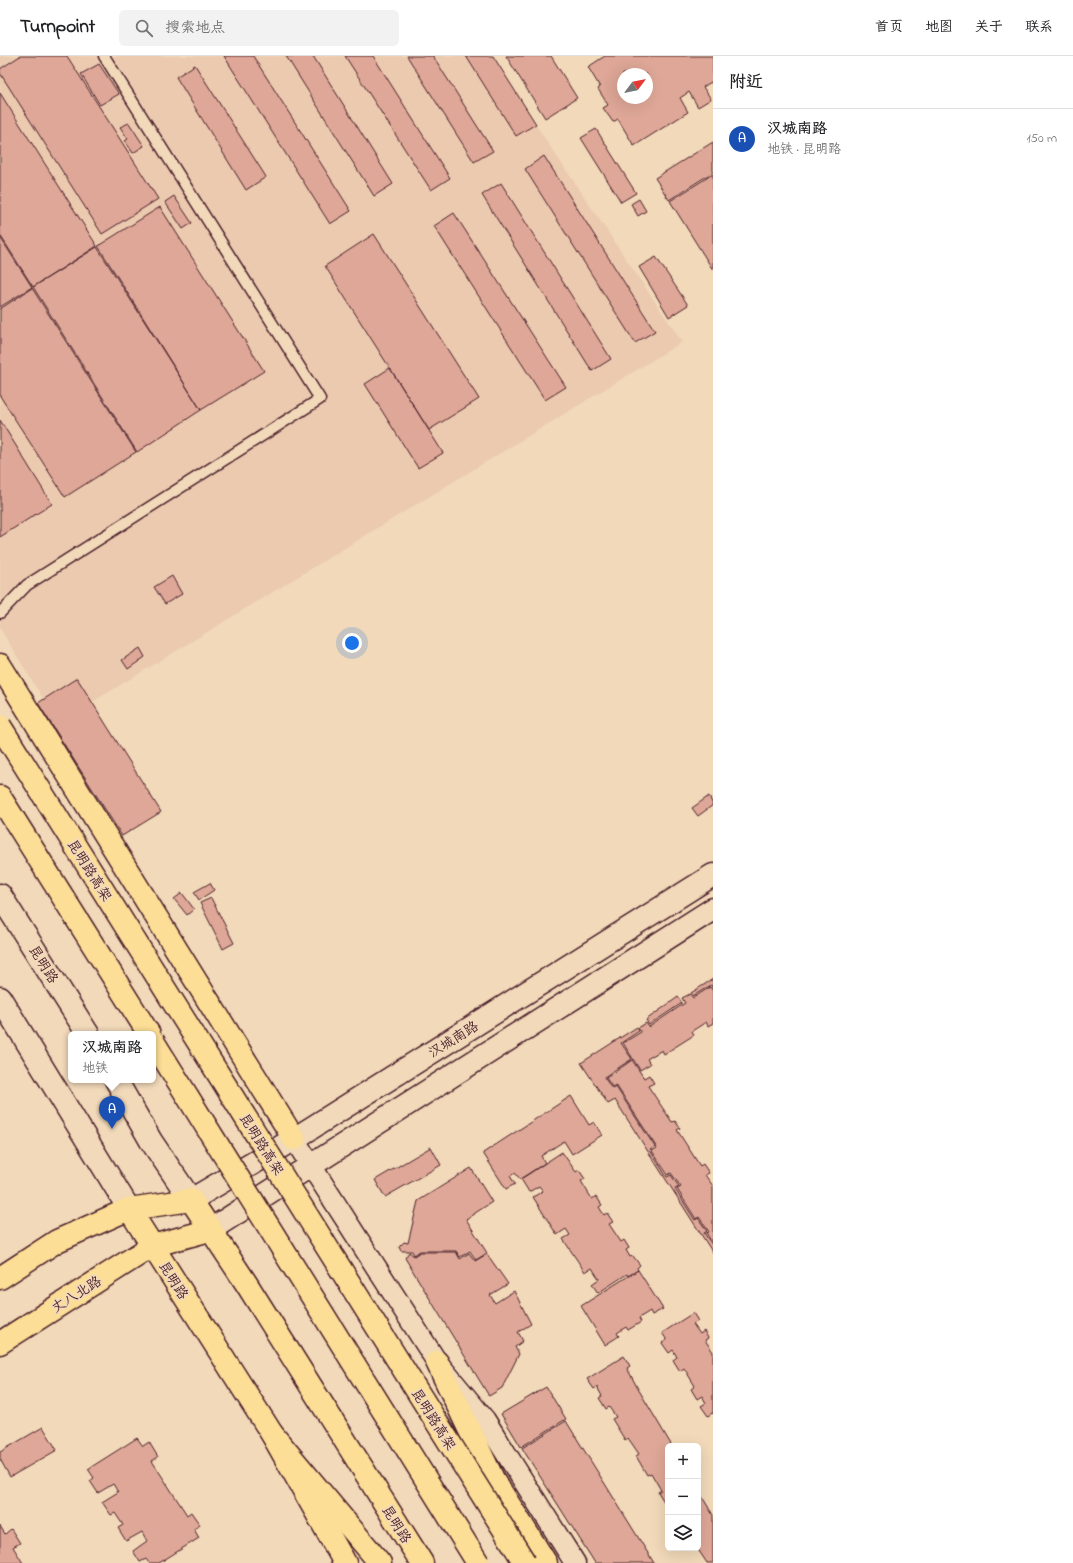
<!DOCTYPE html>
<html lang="zh">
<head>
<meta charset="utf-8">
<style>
	:root { --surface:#fff; --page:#f2f2f2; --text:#202124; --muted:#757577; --line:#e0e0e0; --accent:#d1495b }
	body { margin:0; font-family:"Indie Flower","LXGW WenKai TC",sans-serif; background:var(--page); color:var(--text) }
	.controls { position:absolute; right:12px; bottom:12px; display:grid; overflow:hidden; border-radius:6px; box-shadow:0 4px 16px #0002 }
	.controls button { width:36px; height:36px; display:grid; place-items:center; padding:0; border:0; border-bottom:1px solid var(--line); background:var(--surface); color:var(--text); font:20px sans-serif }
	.compass { position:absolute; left:617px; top:12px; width:36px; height:36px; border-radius:50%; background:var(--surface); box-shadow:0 4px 16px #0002; rotate:58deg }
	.you { position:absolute; left:352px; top:587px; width:14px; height:14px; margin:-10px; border:3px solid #fff; border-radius:50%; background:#1a73e8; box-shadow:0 0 0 6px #1a73e833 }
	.badge { display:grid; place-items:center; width:26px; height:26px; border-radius:50%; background:var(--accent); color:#fff; font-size:13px; font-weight:700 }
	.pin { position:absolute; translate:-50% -33px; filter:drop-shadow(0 1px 2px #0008) }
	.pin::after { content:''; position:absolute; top:21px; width:14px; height:12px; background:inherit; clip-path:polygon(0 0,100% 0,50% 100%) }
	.popup { position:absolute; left:68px; top:975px; width:88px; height:52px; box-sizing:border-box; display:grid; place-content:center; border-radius:6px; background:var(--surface); filter:drop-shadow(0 1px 3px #0005); font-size:13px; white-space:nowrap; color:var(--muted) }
	.popup b { font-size:15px; color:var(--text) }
	.popup::after { content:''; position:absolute; left:50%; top:100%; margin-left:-8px; border:8px solid transparent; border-top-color:var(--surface) }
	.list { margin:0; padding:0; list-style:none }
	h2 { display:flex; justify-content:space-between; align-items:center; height:52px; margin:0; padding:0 16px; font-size:17px }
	h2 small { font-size:13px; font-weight:400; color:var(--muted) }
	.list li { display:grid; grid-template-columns:26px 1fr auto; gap:12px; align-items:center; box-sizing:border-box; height:60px; padding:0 16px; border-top:1px solid var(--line) }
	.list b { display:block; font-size:15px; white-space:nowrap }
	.list p { margin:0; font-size:13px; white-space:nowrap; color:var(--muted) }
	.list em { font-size:13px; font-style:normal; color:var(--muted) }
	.icon { flex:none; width:22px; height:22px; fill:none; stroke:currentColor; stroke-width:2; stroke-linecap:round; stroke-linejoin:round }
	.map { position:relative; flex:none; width:713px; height:1507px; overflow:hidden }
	header { display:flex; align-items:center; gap:24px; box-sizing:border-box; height:56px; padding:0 20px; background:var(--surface); border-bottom:1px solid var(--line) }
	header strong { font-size:19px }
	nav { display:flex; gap:22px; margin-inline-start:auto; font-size:14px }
	.search { width:280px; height:36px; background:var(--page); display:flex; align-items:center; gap:10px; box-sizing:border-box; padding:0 14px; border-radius:6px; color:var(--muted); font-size:15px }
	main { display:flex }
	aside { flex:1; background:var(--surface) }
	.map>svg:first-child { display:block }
</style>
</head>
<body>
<header>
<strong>Turnpoint</strong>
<div class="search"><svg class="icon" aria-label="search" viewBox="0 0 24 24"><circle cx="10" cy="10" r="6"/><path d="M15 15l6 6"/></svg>搜索地点</div>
<nav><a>首页</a><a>地图</a><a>关于</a><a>联系</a></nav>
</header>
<main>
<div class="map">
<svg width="713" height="1507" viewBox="0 0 713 1507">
	<rect width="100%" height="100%" fill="#f1d9b9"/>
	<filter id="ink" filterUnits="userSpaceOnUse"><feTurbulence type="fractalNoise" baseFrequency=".025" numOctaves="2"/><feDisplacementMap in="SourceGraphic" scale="8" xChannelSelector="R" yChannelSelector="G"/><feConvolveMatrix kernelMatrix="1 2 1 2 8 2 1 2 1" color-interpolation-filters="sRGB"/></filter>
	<g filter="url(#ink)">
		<path fill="#ebcaaf" d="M0,0h489l193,286 -624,381 -58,-95z"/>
		<path fill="#dea797" stroke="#4a1f2b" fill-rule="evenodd" d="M20,0h47l91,143 -56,35 -102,-161v-4z
			M224,0h29l98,155 -21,13z
			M286,0h27l80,128 -19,12z
			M345,0h28l77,122 -19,12z
			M407,0h26l60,95 -19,11z
			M466,0h27l43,68 -20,12z
			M506,0h45l26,42 -32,20z
			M605,0h108v30l-2,-4 -8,5 8,12 -13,8 -9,-15 -9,6 8,14 -54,34 -16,-27 -5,3 -10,-14 5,-3 -10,-16 2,-2 -12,-20zM623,18h24v24h-24z
			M99,8l20,30 -19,11 -19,-31z
			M195,9l71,112 -20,13 -70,-113z
			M0,37l97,153 -64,41 -33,-52z
			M129,67l15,23 -11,7 -8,-12 3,-2 -8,-12z
			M596,73l40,64 -15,9 -40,-64z
			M713,86v30l-44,28 -14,-22z
			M544,100l111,175 -20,12 -110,-174z
			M713,118v96l-43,-69z
			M501,127l110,176 -19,12 -110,-176z
			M174,140l18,27 -9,6 -18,-27z
			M639,143l7,12 -8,5 -7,-12z
			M160,151l104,164 -63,39 -103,-164z
			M454,157l112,174 -21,13 -111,-174z
			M374,178l105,165 -50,31 -104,-164z
			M0,181l32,50 -32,20z
			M97,191l104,163 -64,42 -104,-165z
			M656,201l32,48 -19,12 -30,-50z
			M32,232l104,164 -71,45 -65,-101v-87z
			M390,312l53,85 -25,15 -53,-84z
			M0,364l52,84 -52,33z
			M172,520l10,18 -17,10 -11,-17z
			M140,592l5,9 -17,12 -6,-9z
			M77,622l84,134 -39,24 -84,-133z
			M709,740l4,9 -15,11 -6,-8z
			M210,827l4,7 -15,10 -5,-8z
			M182,837l12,16 -7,6 -13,-16z
			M211,842l23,45 -11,6 -23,-46z
			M713,923v10l-2,-4 -18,11 -2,-3z
			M710,931l3,4v32l-5,3 -2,-4 -14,9 2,4 -30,19 -2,-4 -15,9 3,5 -10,6 -17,-27 18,-11 -3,-4 8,-5 3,4 36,-24 -3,-5 8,-4 3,4z
			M678,941l4,6 -33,22 -3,-5z
			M637,971l2,4 -18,12 11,16 -28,18 8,12 4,-2 39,60 -5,3 17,27 4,-2 8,12 -4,2 20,31 3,-2 9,13 -3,2 9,13v7l-98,-153 -7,4 -27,-41z
			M632,1004l12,18 5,-3 5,8 -6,3 24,36 3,-1 5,7 -3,2 23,36 3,-2 6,9 -4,2 8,11v58l-7,-11 3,-1 -10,-15 -3,2 -19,-30 4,-2 -10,-14 -3,2 -16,-24 5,-3 -41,-63 -4,2 -6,-9z
			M571,1040l18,29 5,-3 8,13 -30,19 -8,-13 -23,15 4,7 -25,16 -5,-6 -5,3 5,8 -9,5 -23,-36z
			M431,1091l10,18 -56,32 -10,-17z
			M562,1096l14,20 3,-2 6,9 -4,2 11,18 4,-3 6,9 -3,2 5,8 3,-2 6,9 -4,2 12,18 3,-2 5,8 -3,2 4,7 3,-1 7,9 -3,3 1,2 -10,6 -1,-2 -29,19 -6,-9 7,-5 -7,-11 -7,4 -22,-33 7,-4 -4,-6 -9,6 -24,-38 10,-6 -4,-5 -10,6 -8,-13z
			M471,1112l21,34 -26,17 21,34 -11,7 -6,-9 -10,6 -4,-6h-36l-6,4 -2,-4h-11l-2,-4 5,-5 4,1 10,-42z
			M409,1196l5,4 6,-4h36l4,7 9,-6 6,8 12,-7 21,30 -18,11 5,8 19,-12 17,33 -13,8 5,9 -8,6 4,7 -17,34 -13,8 -84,-138z
			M638,1214l25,39 -11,6 -2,-4 -11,7 2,4 -13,8 -2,-3 -9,6 2,3 -14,9 -24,-39z
			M693,1257l5,8 -5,3 7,10 4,-3 4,7 -3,2 8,12v62l-1,-1 -4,3 -7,-10 5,-3 -4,-7 -5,3 -6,-10 4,-3 -11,-18 -4,3 -7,-11 4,-3 -4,-7 -4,3 -7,-10 5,-3 -5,-7z
			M624,1300l6,10 -3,2 10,19 35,59h-4v62l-10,-16 3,-2 -10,-17 -4,2 -11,-19 3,-2 -11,-16 -3,2 -13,-21 4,-2 -7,-10 -3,2 -7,-11 3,-2 -5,-9 -3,2 -7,-10z
			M546,1331l20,32 -45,28 -20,-33z
			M566,1365l88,142h-59l-73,-115z
			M43,1371l14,23 -47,27 -10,-18v-7z
			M137,1382l6,8 6,-4 9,15 -6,4 35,54 4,-3 9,13 -6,4 5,9 -40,25h-10l-3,-4 -6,3 -7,-11 14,-10 -5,-9 -16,9 -8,-13 5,-3 -8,-12 -4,2 -9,-13 16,-10 -5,-8 -15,9 -8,-12 4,-3 -6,-9z
			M698,1434l15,25v48h-6l-10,-15z
			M0,1470l5,8 6,-5 9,14 -7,4 10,16h-23z"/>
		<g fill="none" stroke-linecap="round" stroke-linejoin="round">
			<g stroke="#4a1f2b" stroke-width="13">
				<path id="service" d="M0,557l27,-28 293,-186 -216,-343"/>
			</g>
			<g stroke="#4a1f2b" stroke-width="23">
				<path id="minor" d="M294,1083l143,223 48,58 90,143"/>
			</g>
			<g stroke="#4a1f2b" stroke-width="25">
				<path id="secondary" d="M0,839l88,139
					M0,942l129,211
					M116,1024l35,61 40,59 103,-61 419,-264
					M210,1174l503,-321"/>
			</g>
			<g stroke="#4a1f2b" stroke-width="25">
				<path id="primary" d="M129,1153l143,225 73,129
					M0,1222l57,-37 72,-32 62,-9 55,83 176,280
					M0,1287l152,-97 58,-16"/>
			</g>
			<g stroke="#4a1f2b" stroke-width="25">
				<path id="trunk" d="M0,609l294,474
					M0,741l149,237
					M437,1306l56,117 53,84
					M272,1378l108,129"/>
			</g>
			<use href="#service" stroke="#f1d9b9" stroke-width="10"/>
			<use href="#minor" stroke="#f1d9b9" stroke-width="20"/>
			<use href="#secondary" stroke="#f1d9b9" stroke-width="22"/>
			<use href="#primary" stroke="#fcde96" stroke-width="22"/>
			<use href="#trunk" stroke="#fcde96" stroke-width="22"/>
			<g stroke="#4a1f2b" stroke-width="25" stroke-linecap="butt">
				<path id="trunk-bridge" d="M0,670l525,837
					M153,985l325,522"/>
			</g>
			<use href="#trunk-bridge" stroke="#fcde96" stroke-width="22"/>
		</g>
	</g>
	<g text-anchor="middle" stroke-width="3.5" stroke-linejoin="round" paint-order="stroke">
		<g font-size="14" fill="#4a1f2b" stroke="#f1d9b9">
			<text transform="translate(90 814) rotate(58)" y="5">昆明路高架</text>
			<text transform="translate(44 908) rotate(58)" y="5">昆明路</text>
			<text transform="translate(453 983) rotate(-32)" y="5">汉城南路</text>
			<text transform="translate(262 1088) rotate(58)" y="5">昆明路高架</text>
			<text transform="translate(174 1224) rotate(58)" y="5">昆明路</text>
			<text transform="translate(76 1238) rotate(-32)" y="5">丈八北路</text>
			<text transform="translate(434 1363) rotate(58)" y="5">昆明路高架</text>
			<text transform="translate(397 1468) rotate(58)" y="5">昆明路</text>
		</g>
	</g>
</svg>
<div class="controls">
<button>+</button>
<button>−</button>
<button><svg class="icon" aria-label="layers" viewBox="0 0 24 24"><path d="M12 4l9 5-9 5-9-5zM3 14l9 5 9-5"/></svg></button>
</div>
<svg class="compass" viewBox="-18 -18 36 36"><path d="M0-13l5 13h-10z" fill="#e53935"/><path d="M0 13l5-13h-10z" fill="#757577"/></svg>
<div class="you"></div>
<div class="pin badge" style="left:112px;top:1073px;background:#1a4fb4">A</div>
<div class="popup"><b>汉城南路</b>地铁</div>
</div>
<aside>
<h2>附近<small></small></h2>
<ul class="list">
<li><span class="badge" style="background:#1a4fb4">A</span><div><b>汉城南路</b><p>地铁 · 昆明路</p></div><em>150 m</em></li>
</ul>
</aside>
</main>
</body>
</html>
